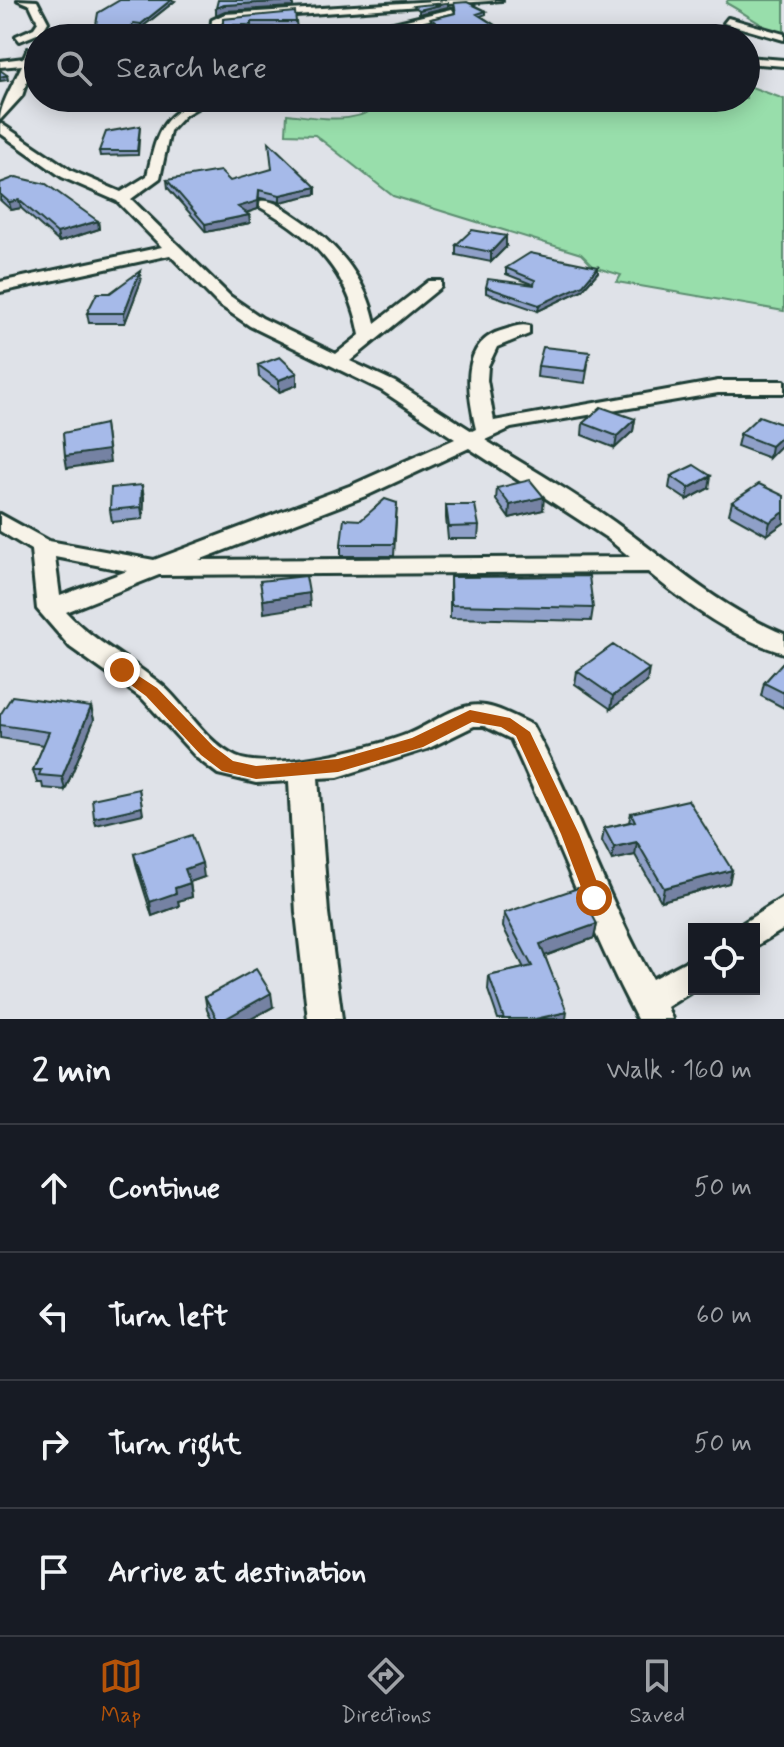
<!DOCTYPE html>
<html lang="en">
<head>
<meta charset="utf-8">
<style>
	:root { --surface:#171b24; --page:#242831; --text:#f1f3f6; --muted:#9ea1a6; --line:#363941; --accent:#b45309 }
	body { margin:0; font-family:Mynerve,sans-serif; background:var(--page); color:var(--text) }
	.controls { position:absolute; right:24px; bottom:24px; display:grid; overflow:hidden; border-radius:0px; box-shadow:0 4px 20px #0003 }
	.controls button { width:72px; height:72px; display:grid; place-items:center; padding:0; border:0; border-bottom:2px solid var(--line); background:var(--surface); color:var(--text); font:40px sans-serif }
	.stop { position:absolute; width:24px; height:24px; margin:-18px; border:6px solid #b45309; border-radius:50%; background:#fff }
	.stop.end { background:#b45309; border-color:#fff; box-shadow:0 2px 8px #0008 }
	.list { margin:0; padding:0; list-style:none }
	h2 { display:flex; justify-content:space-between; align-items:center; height:104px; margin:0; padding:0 32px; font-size:34px }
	h2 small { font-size:26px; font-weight:400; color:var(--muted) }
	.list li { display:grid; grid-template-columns:52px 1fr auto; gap:24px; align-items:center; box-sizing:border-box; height:128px; padding:0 32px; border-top:2px solid var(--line) }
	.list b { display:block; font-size:30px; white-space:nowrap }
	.list em { font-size:26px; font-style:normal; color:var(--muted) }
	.icon { flex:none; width:44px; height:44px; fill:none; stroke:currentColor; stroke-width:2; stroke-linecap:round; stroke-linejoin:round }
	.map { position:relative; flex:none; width:784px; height:1019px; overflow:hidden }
	.search { position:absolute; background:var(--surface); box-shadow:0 4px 20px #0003; left:24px; right:24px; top:24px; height:88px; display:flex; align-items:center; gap:20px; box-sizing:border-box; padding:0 28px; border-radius:44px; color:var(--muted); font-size:30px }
	.sheet { height:616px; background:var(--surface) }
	nav { display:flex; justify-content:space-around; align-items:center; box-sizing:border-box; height:112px; border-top:2px solid var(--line); background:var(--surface); font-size:22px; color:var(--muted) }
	nav a { display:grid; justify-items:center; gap:4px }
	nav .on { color:var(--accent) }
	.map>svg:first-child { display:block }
</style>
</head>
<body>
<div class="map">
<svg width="784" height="1019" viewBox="0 0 784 1019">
	<rect width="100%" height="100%" fill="#dfe2e8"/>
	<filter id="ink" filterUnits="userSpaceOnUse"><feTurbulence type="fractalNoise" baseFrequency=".0125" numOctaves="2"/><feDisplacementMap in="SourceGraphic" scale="16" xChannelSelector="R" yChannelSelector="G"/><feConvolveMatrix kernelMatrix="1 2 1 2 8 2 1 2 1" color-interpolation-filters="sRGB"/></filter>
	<g filter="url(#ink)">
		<path fill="#98deab" stroke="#5c8e70" stroke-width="2" d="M728,0h56v34c-21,-5 -38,-21 -58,-31z
			M746,85l38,14v212l-167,-29 4,-7 -27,-8 -13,-13 -188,-58 -78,-61 -29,-1 1,-20c44,5 69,12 106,-16h353z"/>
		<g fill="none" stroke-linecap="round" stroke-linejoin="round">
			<g stroke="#1f3d34" stroke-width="6">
				<path id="minor" d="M18,0l19,1 11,21 -6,10 -22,9 -4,-5 18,-8 4,-6 -8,-17z
					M451,0h51l-275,20 -6,3 -1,12h44l5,3h-68l10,-6 1,-12 13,-6z
					M452,9l3,5 -105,24h-19z
					M728,18l56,16v6l-60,-17z
					M519,35h50l5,3h-60z
					M28,49l9,2 -15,45 -22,24c0,-15 15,-39 22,-55l-22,2v-6l24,-3z
					M746,57l38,3v6l-38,-3z
					M199,98h15l-29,17 -15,16 -10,47 -29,21 99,97 32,22 74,36 24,-19c-11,-62 -46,-98 -100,-128v-6c12,-2 24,7 34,14 39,25 72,61 81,108l54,-42h12v6l-91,74 45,21 77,49 4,-2c-8,-35 -18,-87 28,-99 9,-3 16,-6 25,-4v8l-32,13 -9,19 -1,14 7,41 224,-40h66v12h-66l-207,35 -26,12c47,30 97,57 140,90 52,39 98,79 159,104v19c-52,-15 -96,-48 -136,-81l-489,3 -93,37c28,30 64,47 96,73 24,21 44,58 74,72 34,15 137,-9 172,-23 20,-8 40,-24 61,-28 22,-4 43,10 63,19 45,82 74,172 120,254l42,-22 2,32 -29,18 5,12h-35c-48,-91 -83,-187 -126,-280l-27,-13h-10l-47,23 -89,28 -20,1 10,135 14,106h-34l-12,-106 -7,-132 -33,2 -38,-9 -21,-16 -54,-59 -73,-52 -33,-38 -6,-59 -31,-19v-17l49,27 105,19 198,-75 103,-46 -74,-49 -131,-64 -32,-22 -48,-49 -170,37v-10l162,-35 -45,-46 -55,-24 -62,-44v-10l72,48 49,21 26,-16c10,-42 11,-57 52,-78zM469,448l138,90 23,19 -431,3 169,-65zM55,557l72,14 -67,25z
					M784,897v32l-30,18v-18h-14l3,-6z"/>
			</g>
			<use href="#minor" fill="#f7f3e8" fill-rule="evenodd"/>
		</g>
		<path fill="#8fa0c8" stroke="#1f3d34" stroke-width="2" d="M175,1l-34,27 -7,-1 -5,7h-33l-1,-4z
			M454,3l32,8v3l-5,2 34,22h-63l-21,-15v-4l24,-6z
			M223,19l73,3 1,6 -45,-1 -1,4h-28z
			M301,98h59l-12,11 -47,-5z
			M140,126l-2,29 -38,1 -1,-5z
			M167,180l63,1 86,6v7l-36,8 -20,-4 -2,11 -12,4 3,2 1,8 -44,9 -38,-44z
			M0,183l98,38 1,8 -40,13 -38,-34 -10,2 -11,-10z
			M456,245l50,2 -15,15 -35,-7z
			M598,267v5l-16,18 -44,21 -52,-18v-6l48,-2 -28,-11v-6z
			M141,281l-16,42h-36l-2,-10 23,-20z
			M588,364l-3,19 -48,-6 1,-11z
			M258,365l39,8v12l-18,7 -20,-15z
			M635,419l-2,12 -18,17 -33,-13 1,-12z
			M784,425l-15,33 -32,-12 3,-12z
			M671,476l38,12 -22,12 -18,-12z
			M497,488l46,22 -34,8 -13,-18z
			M784,496v27l-17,12 -38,-21 3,-12z
			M144,497l-1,22 -31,3 -2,-12z
			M397,503l-3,53h-53v-12l20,-24z
			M446,505l33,21 -1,13h-30l-2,-21z
			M450,577l143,31 -2,13 -141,-3z
			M784,661v47l-23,-12 3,-13z
			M577,671l70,11 -36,27 -36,-25z
			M91,707l3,13 -29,70 -22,-2 -1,-5h-5l-4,-13 11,-25 -44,-7v-23z
			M631,813l101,57 -3,13 -68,18 -26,-46 -23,5 -10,-19 2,-13 25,-6z
			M134,854l70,23 -14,5 2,15 -14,4 1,5 -27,10 -15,-48z
			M504,913l93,11 -3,14 -49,18 21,63h-68l-10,-29 1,-14 35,-8 -21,-41z
			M205,997l68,10 -22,12h-39l-5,-9z"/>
		<path fill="#7482a3" stroke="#1f3d34" stroke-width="2" d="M171,0l4,1 -34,27v-4z
			M293,1v6l-68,4 -9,4v-7l8,-3z
			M448,3v4l-29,7v-4z
			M7,75l1,5 -8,1v-4z
			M352,98h8l-12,11v-7z
			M316,187v7l-36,8v-7z
			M259,190l-1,19 -19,6 -1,-8z
			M19,200l2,8 -10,2 -2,-8z
			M249,215l1,8 -44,9 -1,-8z
			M98,221l1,8 -40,13 -2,-9z
			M506,236v11l-15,15v-10z
			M598,267v5l-16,18 -44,21 1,-6z
			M140,271l1,10 -16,42 -1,-10z
			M297,373v12l-18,7v-12z
			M635,419l-2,12 -18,17 2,-12z
			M105,424l5,38 -43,6 -2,-12z
			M784,434v9l-15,15 2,-12z
			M711,476l-2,12 -22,12 2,-12z
			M142,485l2,12 -1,22 -2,-12z
			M544,497l-1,13 -34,8 1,-13z
			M784,512v11l-17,12 3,-13z
			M309,593l1,13 -46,7 -1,-13z
			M649,669l-2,13 -36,27 2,-13z
			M91,707l3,13 -29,70 -3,-13z
			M139,789l4,25 -47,11 -2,-7z
			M637,842l-2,13 -23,5 2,-13z
			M202,863l2,14 -17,6 -2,-14z
			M732,870l-3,13 -68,18 3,-13z
			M190,883l2,14 -14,4 1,5 -27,10 -2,-14 25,-14z
			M597,924l-3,14 -55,20 1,-14z
			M271,993l2,14 -22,12h-26z
			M567,1012l-1,7h-31z"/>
		<path fill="#a6bae9" stroke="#1f3d34" stroke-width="2" d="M120,0h51l-30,24 -7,-1 -5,7h-34l3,-17z
			M218,0h74l1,1 -69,4 -8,3z
			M467,2l19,9 -9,3 38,24h-58l-26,-19 25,-6 -2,-10z
			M448,3l-29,7 -5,-4 8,-1z
			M295,12l1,10h-45v3h-28v-6z
			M0,70l7,5 -7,2z
			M313,98h39l-4,4z
			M140,126l-3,25h-38l7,-19z
			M269,142l47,45 -36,8 -21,-5 -1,11 -20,6 11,8 -44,9 -38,-44 53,-9 10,10 42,-12z
			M16,177l30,7 52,37 -41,12 -38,-33 -10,2 -9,-8v-11z
			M472,230l34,6 -15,16 -35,-7z
			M530,253l68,14 -15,18 -44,20 -53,-18 2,-8 46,6 1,-5 -29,-12z
			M140,271l-16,42h-37l10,-20h13z
			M543,347l47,5 -4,19 -48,-5z
			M280,357l17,16 -18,7 -21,-15z
			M601,407l34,12 -18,17 -34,-13z
			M759,416l25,9v9l-13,12 -31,-12z
			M105,424l3,26 -43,6 -2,-23z
			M694,465l17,11 -22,12 -18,-12z
			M530,480l14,17 -34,8 -13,-17z
			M759,484l25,12v16l-14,10 -38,-20z
			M142,485l-1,22 -31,3 1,-22z
			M385,499l12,4 -3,41h-53l3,-25 17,1z
			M446,505h29l4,21 -30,1z
			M306,576l3,17 -46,7 -3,-19z
			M589,576l4,32 -142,-3 -1,-28z
			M613,645l36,24 -36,27 -36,-25z
			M784,661v32l-20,-10z
			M12,696l79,11 -29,70 -23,-2 2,-5h-8l16,-38 -49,-7v-10z
			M139,789l3,18 -48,11 -2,-19z
			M688,800l44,70 -68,18 -27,-46 -23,5 -10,-19 31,-7 -4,-8z
			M192,835l10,28 -17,6 5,14 -15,5 1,5 -26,9 -16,-48z
			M578,888l19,36 -57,20 27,68 -32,7h-31l-15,-43 43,-10 -28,-53z
			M256,969l15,24 -46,26h-8l-12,-22z"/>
	</g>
	<path fill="#b45309" d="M122,665l35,23 56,58 20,15 23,5 82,-7 74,-21 58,-28 40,8 20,14 49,102 24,64 -3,5h-13l-26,-69 -45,-98 -15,-9 -29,-5 -49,25 -85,25 -82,7 -34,-8 -21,-16 -55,-59 -30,-22v-8z"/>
</svg>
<div class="controls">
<button><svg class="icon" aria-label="locate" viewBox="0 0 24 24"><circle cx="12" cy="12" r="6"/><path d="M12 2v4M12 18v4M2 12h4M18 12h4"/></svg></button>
</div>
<div class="stop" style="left:594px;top:898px"></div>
<div class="stop end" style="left:122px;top:670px"></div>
<div class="search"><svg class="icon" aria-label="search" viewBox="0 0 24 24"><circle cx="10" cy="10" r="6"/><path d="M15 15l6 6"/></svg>Search here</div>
</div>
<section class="sheet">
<h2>2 min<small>Walk · 160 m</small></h2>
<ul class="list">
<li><svg class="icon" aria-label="ahead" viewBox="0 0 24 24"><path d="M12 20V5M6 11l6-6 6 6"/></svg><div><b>Continue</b></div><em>50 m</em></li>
<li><svg class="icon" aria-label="left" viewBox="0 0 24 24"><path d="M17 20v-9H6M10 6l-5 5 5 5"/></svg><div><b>Turn left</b></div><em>60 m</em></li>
<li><svg class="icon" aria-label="right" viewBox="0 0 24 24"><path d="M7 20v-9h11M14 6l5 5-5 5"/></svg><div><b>Turn right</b></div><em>50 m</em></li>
<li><svg class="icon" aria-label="arrive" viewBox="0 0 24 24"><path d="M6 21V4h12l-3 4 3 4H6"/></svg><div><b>Arrive at destination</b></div></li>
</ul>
</section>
<nav>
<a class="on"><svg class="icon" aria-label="map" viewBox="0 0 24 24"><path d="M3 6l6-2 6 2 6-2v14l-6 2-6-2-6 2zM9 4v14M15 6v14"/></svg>Map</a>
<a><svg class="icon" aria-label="directions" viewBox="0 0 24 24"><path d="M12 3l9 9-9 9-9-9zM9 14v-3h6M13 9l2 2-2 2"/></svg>Directions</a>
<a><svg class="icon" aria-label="saved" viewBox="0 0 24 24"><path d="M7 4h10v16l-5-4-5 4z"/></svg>Saved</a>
</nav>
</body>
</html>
